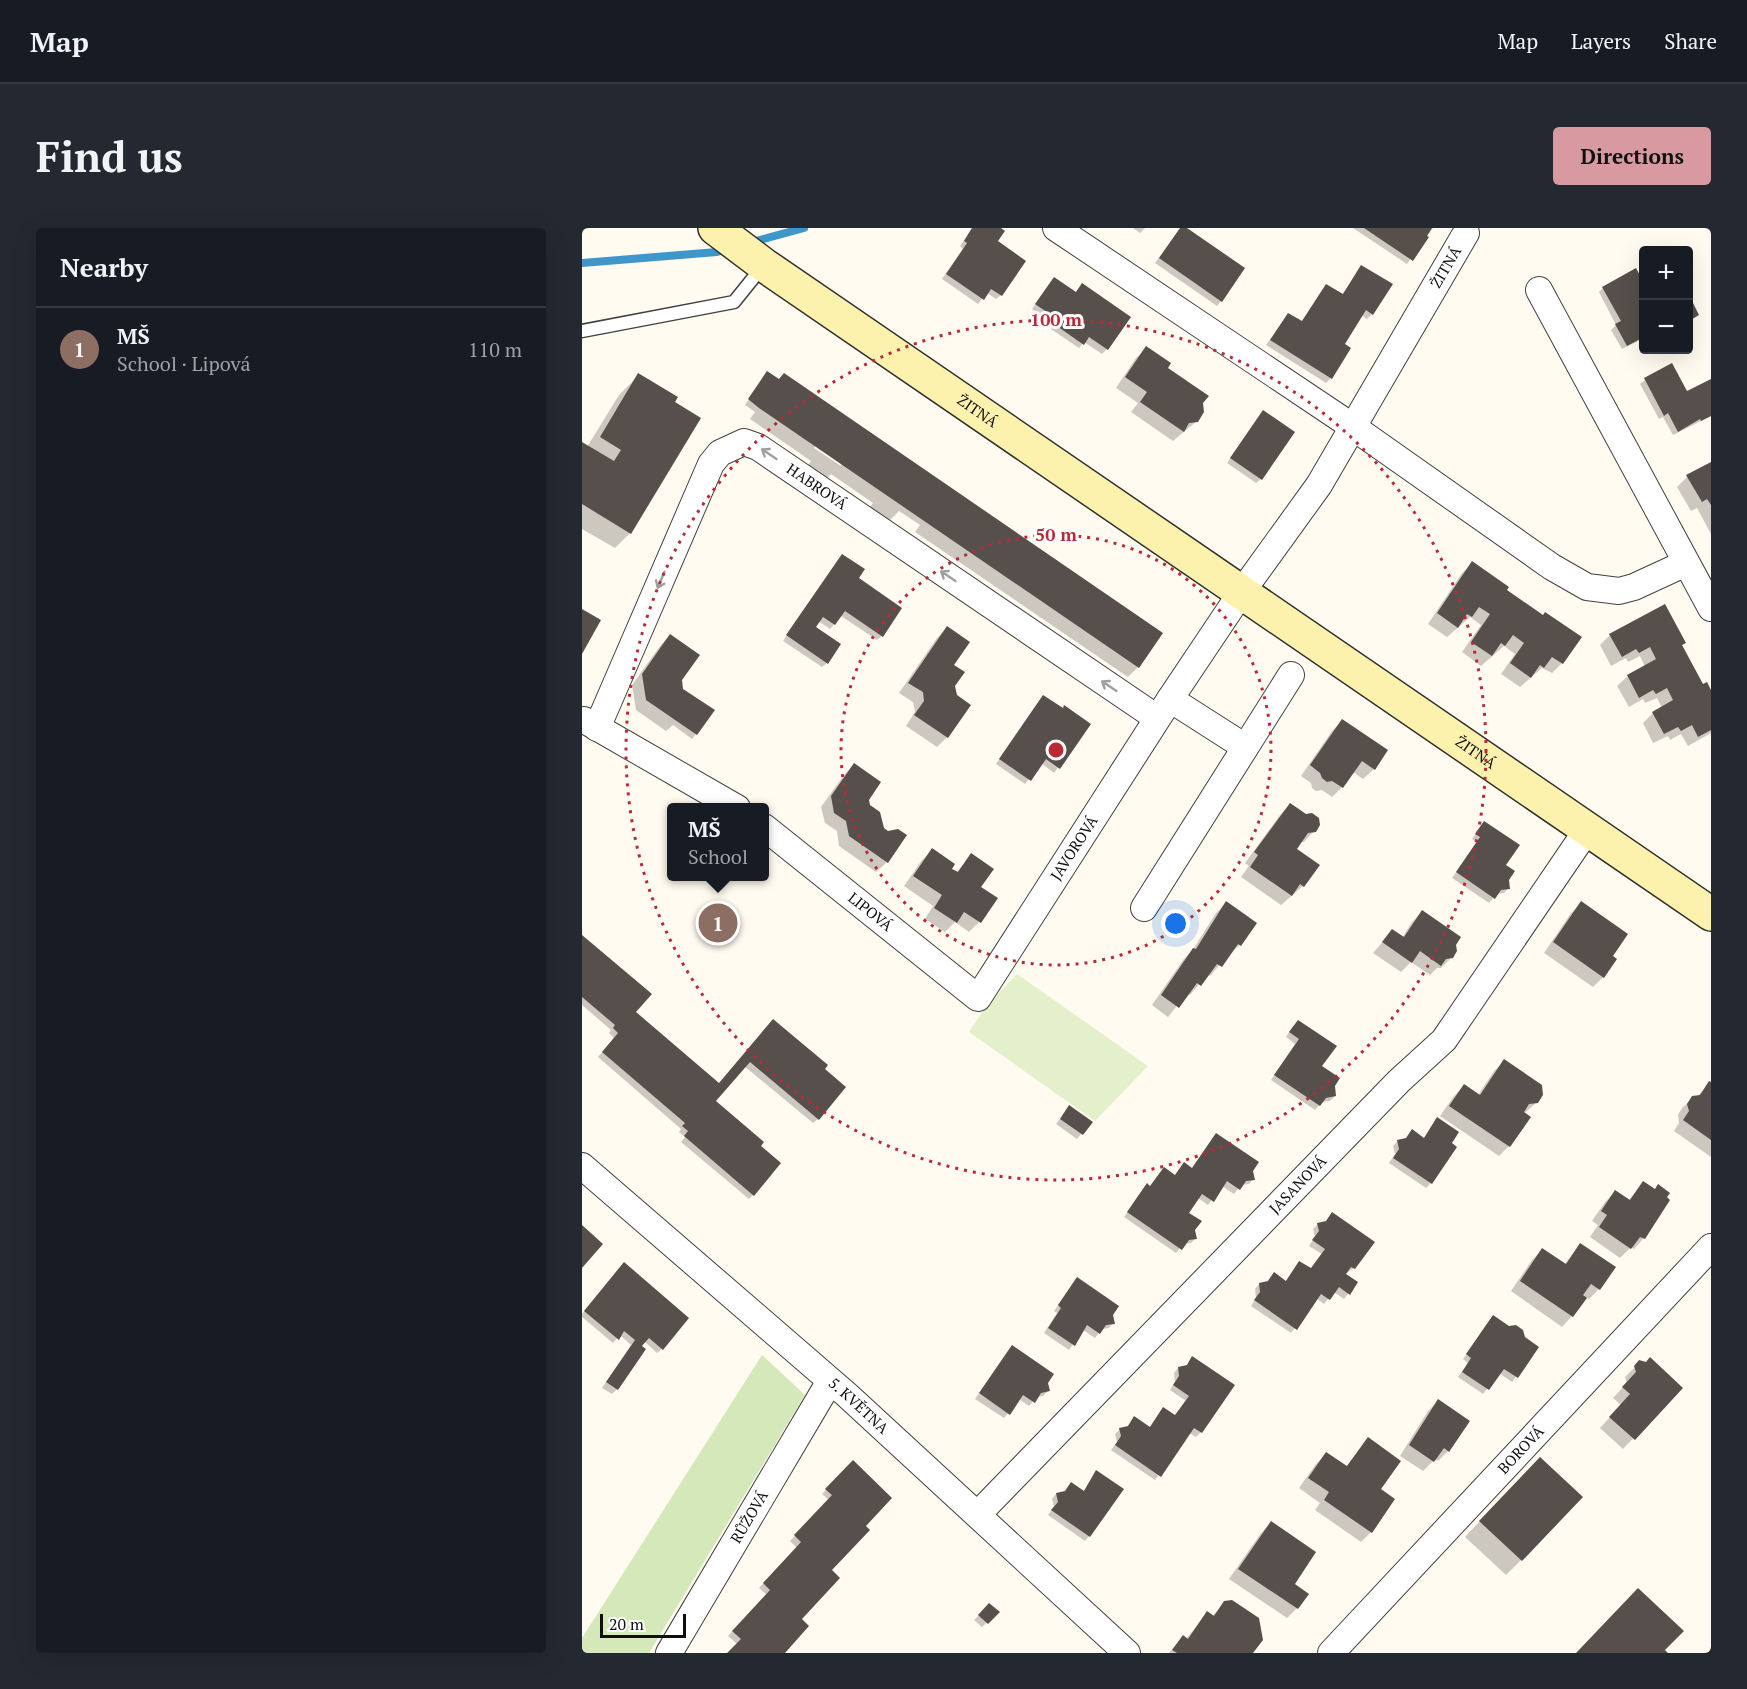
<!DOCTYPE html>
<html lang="en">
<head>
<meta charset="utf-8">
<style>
	:root { --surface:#171b24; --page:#242831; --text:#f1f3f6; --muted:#9ea1a6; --line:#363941; --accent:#d899a0 }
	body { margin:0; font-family:"PT Serif",serif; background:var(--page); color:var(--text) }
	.controls { position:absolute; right:18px; top:18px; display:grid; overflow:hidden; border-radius:6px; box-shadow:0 6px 24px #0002 }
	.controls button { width:54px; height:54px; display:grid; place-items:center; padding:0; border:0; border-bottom:2px solid var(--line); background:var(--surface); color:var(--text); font:30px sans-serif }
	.scale { position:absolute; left:18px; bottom:15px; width:86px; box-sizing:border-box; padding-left:6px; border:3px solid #0e0e0e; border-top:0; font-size:16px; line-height:21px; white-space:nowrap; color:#0e0e0e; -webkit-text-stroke:4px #fff; paint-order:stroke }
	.you { position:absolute; left:594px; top:696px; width:21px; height:21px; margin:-15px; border:4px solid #fff; border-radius:50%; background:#1a73e8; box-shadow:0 0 0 9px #1a73e833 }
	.badge { display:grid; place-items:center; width:39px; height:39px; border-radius:50%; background:var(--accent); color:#fff; font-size:20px; font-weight:700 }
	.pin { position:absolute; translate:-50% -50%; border:3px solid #fff; box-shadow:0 2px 6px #0006 }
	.popup { position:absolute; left:85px; top:575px; width:102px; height:78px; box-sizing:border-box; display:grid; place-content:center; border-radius:6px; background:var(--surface); filter:drop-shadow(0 2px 4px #0005); font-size:20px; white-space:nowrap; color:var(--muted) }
	.popup b { font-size:22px; color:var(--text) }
	.popup::after { content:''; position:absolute; left:50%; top:100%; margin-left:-12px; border:12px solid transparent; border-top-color:var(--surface) }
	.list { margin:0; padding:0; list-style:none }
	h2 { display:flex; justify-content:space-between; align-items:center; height:78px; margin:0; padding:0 24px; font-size:26px }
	h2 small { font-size:20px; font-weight:400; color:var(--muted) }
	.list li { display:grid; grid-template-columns:39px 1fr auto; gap:18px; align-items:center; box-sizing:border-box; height:84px; padding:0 24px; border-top:2px solid var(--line) }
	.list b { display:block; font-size:22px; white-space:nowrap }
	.list p { margin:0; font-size:20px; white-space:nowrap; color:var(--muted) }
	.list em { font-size:20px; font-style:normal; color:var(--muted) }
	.map { position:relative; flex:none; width:1129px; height:1425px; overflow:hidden; border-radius:6px }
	header { display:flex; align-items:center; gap:36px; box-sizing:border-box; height:84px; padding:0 30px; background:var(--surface); border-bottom:2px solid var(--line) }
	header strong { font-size:28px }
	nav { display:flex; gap:33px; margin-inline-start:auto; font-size:21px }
	.intro { display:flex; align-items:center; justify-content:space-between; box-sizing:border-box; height:144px; padding:0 36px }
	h1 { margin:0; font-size:42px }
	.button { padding:15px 27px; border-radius:6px; background:var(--accent); color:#111; font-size:21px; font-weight:700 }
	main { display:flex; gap:36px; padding:0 36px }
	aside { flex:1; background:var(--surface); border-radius:6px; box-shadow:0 6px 24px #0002 }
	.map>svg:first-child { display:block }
</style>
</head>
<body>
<header>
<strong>Map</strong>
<nav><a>Map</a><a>Layers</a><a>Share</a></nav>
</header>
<div class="intro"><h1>Find us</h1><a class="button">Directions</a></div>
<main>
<aside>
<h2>Nearby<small></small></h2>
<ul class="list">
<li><span class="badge" style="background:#8d6e63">1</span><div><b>MŠ</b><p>School · Lipová</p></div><em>110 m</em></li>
</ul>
</aside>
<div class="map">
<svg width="1129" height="1425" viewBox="0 0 1129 1425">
	<rect width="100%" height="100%" fill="#fffbf0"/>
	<path fill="#d4e8ba" d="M180,1127l43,40 -156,258h-67v-15z"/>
	<path fill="#e4f0cc" d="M435,746l131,92 -53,55 -126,-89 18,-27z"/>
	<path fill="#0003" fill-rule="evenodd" d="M390,0h26l-2,14 5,53 -5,4 -9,-6 -9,11 -36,-25 21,-30 -3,-3z
		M551,0h12l-5,5z
		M599,0h3l37,73 -4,5 -62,-43z
		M771,0h80l-26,36z
		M780,38l10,48 -5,5 -6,-4 -19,29 -11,34 -5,5 -60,-38 22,-30 13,8 26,-37 15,9z
		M472,51l21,15 32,55 -5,5 -18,-12 -5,6 -28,-19 3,-5 -22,-15z
		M1062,58v52l-22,11 -11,-19 5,-5 -17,-33 4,-4z
		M564,120l55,55 -4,18 -24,20 -42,-29 7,-9 -22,-15 20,-30z
		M1090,137l15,28 24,-12v35l-38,19 -10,-18 -4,2 -19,-35 5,-4z
		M57,147l-9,158 -15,15 -33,-19v-85l5,3 32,-52z
		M181,150l398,255 -23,34 -10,10 -213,-145 5,-7 -21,-14 -11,11 -19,-13 4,-6 -42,-29 -5,5 -19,-13 4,-5 -61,-42 5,-7 -10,-7zM234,217l25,17v4l-27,-18z
		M681,184l-2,67 -5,4 -29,-20z
		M1129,236v70l-14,-26 -6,3 -14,-24 10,-10z
		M256,332l19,18 25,58 -5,4 -36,-24 -11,13 -12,-8 -4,6 13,36 -5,4 -39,-26z
		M891,335l32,28 38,26 37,20 -18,26 -10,10 -10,-5 -22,19 -19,-13 14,-20 -11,-8 -23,20 -19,-14 19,-27 -11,-8 -23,20 -19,-13 34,-51z
		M365,400l6,58 -6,51 -10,10 -31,-21 9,-14 -2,-10 -14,-9 38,-55z
		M88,407l12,55 14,44 -4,5 -19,-14 -7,6 -30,-21 -4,-25 28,-39z
		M1028,407l71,11 21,40 4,-2 5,9v40l-23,13 -7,-12 -11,6 -2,-4 -15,7 -10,-20 10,-10 9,-5 -5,-10 -12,5 -2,-4 -14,8 -12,-21 11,-10 17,-9 -5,-11 -12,6 -2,-4 -15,8 -11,-21z
		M457,474l50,22 -35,49 -13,-10 -16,21 -29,-20z
		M760,493l32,48 -11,10 -10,-7 -11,15 -10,10 -10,-7 -6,1 -4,-3 -1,-5 -10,-7 31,-45z
		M272,537l14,34 19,63 -11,10 -37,-26 -2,-15 -12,-8 -4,-16 23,-32z
		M708,577l24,26 -10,11h-4l-5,7 23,16 -15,21 -22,19 -40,-28 8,-11 -4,-3 35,-48z
		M902,595l20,42 4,23 -4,5 -7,1 -8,9 -37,-25 25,-36 -5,-3z
		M351,622l17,19 6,4 15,-18 8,32v35l-10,10 -14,-10 -10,10 -20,-13 8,-13 -29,-20 18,-26z
		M644,675l14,42 -11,9 -19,22 -2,-2 -18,21 -3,-2 -19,24 -16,-12 31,-45 9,-9 24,-38z
		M999,675l30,53 -8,21 -10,10 -49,-34 27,-40z
		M840,684l32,32 -2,13 -11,11h-4l-7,7 -19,-13 -10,10 -28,-19 19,-22 10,7 10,-16z
		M0,709l52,75 85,73 49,-60 54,45 -4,49 -5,4 -69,-57 -30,35 45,45 -6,49 -4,4 -68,-57 4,-5 -6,-5 2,-3 -83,-72 16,-19 -5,-5 2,-3 -29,-25z
		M711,798l40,60 2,10 -5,5 -8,1 -7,8 -44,-30 24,-36 -9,-7z
		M923,833l32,41 -11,10 -3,1 6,4 -20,29 -10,10 -59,-40 14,-20 10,-10 14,9 16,-24z
		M1128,855l1,1v73l-37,-26 5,-8 -1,-8 4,-7 11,-10 4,-1z
		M483,884l26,10 -14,17 -21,-15z
		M851,896l-2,59 -5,5 -37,-25 6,-9 -2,-8 5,-5 26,-2z
		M602,936l7,5 60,1 2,9 -4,5 -8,1 -7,9 -12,-8 -14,19 -10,-7 -11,15 9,25 -5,5 -7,1 -8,9 -52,-36 19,-27 31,-14z
		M1061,955l1,55 -10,11 -3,-2 -11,11 -30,-21 8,-12 -6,-4 13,-19 10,-10 13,9z
		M746,991l26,49 -10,7 12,8 -12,16 -10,-7 -10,12 -8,-6 -25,35 -40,-27 5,-8 -1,-9 4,-5 7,-1 8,-9 11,8 14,-19 11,7 12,-16 -13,-8 6,-9 -2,-8 5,-5 7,-1z
		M998,1017l19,44 -10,10 -4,-2 -13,19 -10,11 -51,-36 21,-31 10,-10 22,15z
		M37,1041l43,80 -5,4 -13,-12 -27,48 -5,5 -10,-6 29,-43 -11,-10 -7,8 -31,-26v-3z
		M495,1051l35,36 1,8 -4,5 -7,1 -7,9 -12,-8 -14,20 -25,-17 13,-20 -3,-2z
		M911,1089l44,30 -25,35 -13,-9 -16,21 -25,-17 10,-14 -5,-4z
		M426,1123l39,31 1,9 -5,5 -6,1 -8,9 -10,-7 -15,19 -29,-19z
		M611,1130l40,28 -32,46 -5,5 -7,-4 -34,47 -44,-30 6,-8 -2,-8 5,-5 7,-2 7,-9 15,10 14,-19 11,8 12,-16 -16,-11 5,-8 -1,-9 4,-5 7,-1z
		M1058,1134l41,26 -58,61 -23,-21 21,-23 -8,-7 14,-15 -2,-6z
		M856,1173l10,50 -10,10 -3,-2 -12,12 -23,-15 28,-45z
		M786,1211l11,51 -8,42 -10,10 -46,-32 5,-7 -21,-15 17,-24 10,-10 20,13z
		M271,1234l11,64 -35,44 -29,49 -17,34h-54l8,-9 -9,-8 39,-41 -8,-7 38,-40 -7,-7 39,-41 -7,-6z
		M515,1244l-8,64 -4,5 -37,-26 6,-8 -2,-8 4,-5 8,-1 7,-9 12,8z
		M942,1246l-3,86 -15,15 -41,-38z
		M689,1295l22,62 4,23 -10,10 -58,-39 32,-46z
		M643,1375l26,50h-82l14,-16 3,2 21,-26 5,3z
		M407,1377l8,7 -15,15 -8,-7z"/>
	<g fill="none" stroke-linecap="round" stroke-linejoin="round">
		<path stroke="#3f97c9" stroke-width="8" d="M167,15l55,-15
			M0,35l135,-11 11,-3"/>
	</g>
	<path fill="#564f4b" d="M390,0h29l4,3 -7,10 28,20 -24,35 -11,-7 -7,11 -38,-26 21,-31 -3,-2z
		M598,0h7l58,40 -23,34 -63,-44z
		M782,0h68l-5,8 2,1 -16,24z
		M779,37l32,19 -20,31 -7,-5 -21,34 6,4 -19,31 -62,-39 18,-27 14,8 24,-37 17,10z
		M1054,40l8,15v54l-17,9 -12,-22 6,-3 -19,-34z
		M472,49l22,15 6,-9 49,34 -23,33 -19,-13 -5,8 -30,-21 3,-5 -22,-15z
		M1107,67l10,20 -10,6z
		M564,118l25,17 -3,5 41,28 -6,7 1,9 -6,10 -9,1 -5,9 -44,-30 7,-10 -22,-15z
		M1090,135l15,28 24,-12v37l-10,5 -1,-2 -22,13 -10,-19 -4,3 -20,-38z
		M185,143l12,8 5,-6 379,260 -24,35 -380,-260 -11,-9z
		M56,145l40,24 -3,5 26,16 -70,116 -49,-30v-62l32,19 7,-11 -21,-13z
		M681,182l32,22 -33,48 -32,-22z
		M1129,234v43l-4,-6 -5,3 -16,-27z
		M260,326l23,15 -6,9 43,30 -19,29 -38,-26 -10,14 -12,-8 -7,10 25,17 -13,20 -42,-29z
		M890,333l37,26 -2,3 36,25 2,-3 37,25 -19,27 -11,-7 -8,11 -4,-3 -9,13 -21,-15 14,-20 -11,-8 -8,11 -4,-3 -9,13 -21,-14 19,-28 -11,-7 -7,10 -5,-3 -9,14 -21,-15z
		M1083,376l21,39 -4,2 21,39 4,-2 4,8v40l-13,7 -6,-12 -11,6 -3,-4 -14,7 -12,-22 21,-12 -6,-12 -11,6 -3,-4 -14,8 -12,-23 29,-16 -6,-12 -11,6 -3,-4 -14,8 -13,-23z
		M0,381l19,11 -19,34z
		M365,398l23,16 -16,23 11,7 -10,14 2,9 14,10 -23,33 -34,-23 10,-14 -1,-9 -15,-9z
		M88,406l30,21 -18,25 1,9 32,21 -18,25 -51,-35 -4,-26z
		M461,467l20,13 1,-3 27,19 -31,45 -14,-10 -15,22 -32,-22z
		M760,491l46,31 -13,20 -13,-9 -19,27 -11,-7 -5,1 -5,-4 -2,-5 -10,-8z
		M272,535l27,19 -12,18 1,5 10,7 4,16 4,3 10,-2 9,6 -19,28 -39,-27 -3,-15 -12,-8 -3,-17z
		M708,575l16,11 6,-1 7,5 1,7 -4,7 -8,1 -11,16 23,16 -16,22 -4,-3 -8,12 -42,-29 8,-12 -4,-3z
		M902,593l36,24 -14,20 9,6 -6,9 1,9 -9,1 -6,9 -39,-27 24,-35 -5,-3z
		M350,620l23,16 -3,5 6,3 13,-19 23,16 -13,18 17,11 -17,25 -17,-11 -7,11 -23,-15 8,-13 -29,-19z
		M644,673l31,22 -16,23 -3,-2 -16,23 -5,-3 -16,22 -4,-3 -18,25 -18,-13 32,-47 3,1z
		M999,673l47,33 -15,22 4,3 -13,19 -51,-36z
		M840,682l39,27 -5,8 1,6 -4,7 -7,1 -5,7 -21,-15 -8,12 -30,-21 10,-13 12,8z
		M0,707l70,59 -16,18 83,71 54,-64 55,46 -3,4 21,18 -27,33 -69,-58 -34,39 48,41 -3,4 20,17 -27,33 -70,-60 4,-5 -6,-5 3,-3 -83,-71 16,-19 -5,-5 2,-3 -33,-28z
		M716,792l39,26 -15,20 18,12 -5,8 1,10 -10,2 -6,8 -46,-31 25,-36 -10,-7z
		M922,831l38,26 1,10 -5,8 -9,1 -5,8 7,5 -21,30 -61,-41 15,-22 16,11z
		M1127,853l2,1v58l-28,-20 6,-9 -2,-7 5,-8 8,-1z
		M487,877l24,17 -10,13 -23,-16z
		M855,889l22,15 -7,11 5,4 -25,37 -39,-26 6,-9 -2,-9 9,-2 6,-9 12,9z
		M634,905l43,29 -6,9 2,9 -9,1 -6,9 -13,-9 -13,21 -12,-8 -13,19 13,8 -7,9 2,9 -8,1 -7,10 -55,-38 20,-29 3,3 14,-19 11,8 9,-13 8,6z
		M1061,953l12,8 3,-5 12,9 -3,4 3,3 -25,39 -5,-2 -9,12 -32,-22 8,-12 -6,-4 14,-21 15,10z
		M750,984l43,30 -20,27 -4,-2 -5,7 12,8 -8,13 -11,-8 -9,13 -9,-6 -24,36 -43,-30 6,-8 -1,-9 9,-2 6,-9 12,9 13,-20 12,7 14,-19 -13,-9 7,-9 -2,-8 9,-2z
		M0,997l21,19 -21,24z
		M998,1015l36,24 -16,23 -9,-6 -8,11 4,3 -14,19 -53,-36 22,-33 24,16z
		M42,1034l65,56 -26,32 -14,-12 -7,8 4,3 -28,41 -12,-8 29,-42 -11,-9 -5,9 -35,-29z
		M495,1049l42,29 -6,9 2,9 -9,1 -6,9 -13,-9 -12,21 -27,-18 13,-20 -3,-3z
		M911,1087l16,11 7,-1 7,5 2,7 14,10 -21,31 -14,-9 -15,21 -27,-18 9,-14 -5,-4z
		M430,1117l42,29 -6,9 2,8 -9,2 -6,10 -12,-8 -13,20 -31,-22z
		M610,1128l43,29 -33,48 -8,-5 -33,49 -46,-32 6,-9 -2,-8 9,-2 6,-10 16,11 13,-20 12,8 14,-19 -16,-11 6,-9 -1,-9 9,-2z
		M1068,1129l33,31 -48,52 -26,-23 21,-23 -8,-7 14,-15 -2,-6 5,-6 7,2z
		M856,1171l32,22 -21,31 -5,-4 -10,14 -25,-17z
		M786,1209l33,24 -20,28 14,10 -23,34 -48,-33 5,-8 -21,-14 18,-26 21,14z
		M958,1229l43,40 -61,64 -43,-40z
		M271,1232l39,38 -26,28 4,4 -38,40 8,8 -38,41 7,7 -24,27h-58l14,-14 -9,-8 38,-41 -7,-7 38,-41 -7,-7 38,-40 -7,-6z
		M514,1242l28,19 -34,48 -39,-27 7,-8 -2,-9 9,-2 6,-9 13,9z
		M689,1293l45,31 -21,32 14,10 -11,15 -60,-40z
		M1056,1360l46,43 -19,19 3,3h-92z
		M650,1372l27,18 4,22 -10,13h-76l-5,-3 11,-15 5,4 19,-28 7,5 10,-15z
		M407,1375l11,9 -12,12 -10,-9z"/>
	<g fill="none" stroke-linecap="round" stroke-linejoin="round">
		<g stroke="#414141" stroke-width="15">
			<path id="lane" d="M0,103l152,-29 29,-36"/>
		</g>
		<g stroke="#414141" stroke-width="28">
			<g id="street">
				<path d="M474,0l297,199 199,140 35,20 32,4 15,-4 52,-24"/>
				<path d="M957,62l172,318"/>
				<path d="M588,471l75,48"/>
				<path d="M2,492l153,88"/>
				<path id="s1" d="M15,500l114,-264 9,-11 24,-11 14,5 399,271"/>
				<path id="s2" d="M182,599l214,171 192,-299 71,-106 78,-108 147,-252"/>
				<path d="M562,680l147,-233"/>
				<path id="s3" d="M0,938l265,229 280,258"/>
				<path id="s4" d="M396,1286l421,-433 45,-41 143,-210"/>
				<path id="s5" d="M87,1425l161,-272"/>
				<path id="s6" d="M749,1425l380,-406"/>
			</g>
		</g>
		<g stroke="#303030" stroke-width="36">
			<g id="secondary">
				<path id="s7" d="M133,0l49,37 947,649"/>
			</g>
		</g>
		<use href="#lane" stroke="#fff" stroke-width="12"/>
		<use href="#street" stroke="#fff" stroke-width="26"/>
		<use href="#secondary" stroke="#fcf1ad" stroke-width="33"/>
	</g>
	<defs><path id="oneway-shaft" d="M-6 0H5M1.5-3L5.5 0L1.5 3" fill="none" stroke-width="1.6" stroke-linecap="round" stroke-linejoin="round" transform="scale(1.5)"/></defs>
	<g stroke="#9f9f9f">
		<use href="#oneway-shaft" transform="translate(187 226) rotate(-146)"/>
		<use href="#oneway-shaft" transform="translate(366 348) rotate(-146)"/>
		<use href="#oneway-shaft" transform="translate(79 352) rotate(113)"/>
		<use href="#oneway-shaft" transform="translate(527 458) rotate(-146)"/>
	</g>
	<g fill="none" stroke="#ba2a36" stroke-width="3" stroke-dasharray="3 6">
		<circle cx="474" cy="522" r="215"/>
		<circle cx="474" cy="522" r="430"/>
	</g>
	<g text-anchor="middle" stroke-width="6" stroke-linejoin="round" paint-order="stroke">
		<g font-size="15" fill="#0e0e0e" stroke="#fff">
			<text dy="5" stroke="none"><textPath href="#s2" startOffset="1142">ŽITNÁ</textPath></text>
			<text dy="5" stroke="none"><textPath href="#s7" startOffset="320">ŽITNÁ</textPath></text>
			<text dy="5" stroke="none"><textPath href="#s1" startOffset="414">HABROVÁ</textPath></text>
			<text dy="5" stroke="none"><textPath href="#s7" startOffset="924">ŽITNÁ</textPath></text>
			<text dy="5" stroke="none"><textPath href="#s2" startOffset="452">JAVOROVÁ</textPath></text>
			<text dy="5" stroke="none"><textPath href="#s2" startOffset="136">LIPOVÁ</textPath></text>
			<text dy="5" stroke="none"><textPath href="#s4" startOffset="459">JASANOVÁ</textPath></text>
			<text dy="5" stroke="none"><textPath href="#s3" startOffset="366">5. KVĚTNA</textPath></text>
			<text dy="5" stroke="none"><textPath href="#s6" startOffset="278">BOROVÁ</textPath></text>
			<text dy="5" stroke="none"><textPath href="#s5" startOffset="158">RŮŽOVÁ</textPath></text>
		</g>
	</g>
	<circle cx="474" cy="522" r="9" fill="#ba2a36" stroke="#fff" stroke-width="3"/>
	<g font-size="18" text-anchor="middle" font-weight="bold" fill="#ba2a36" stroke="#fff" stroke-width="6" stroke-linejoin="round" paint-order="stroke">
		<text x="474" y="98">100 m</text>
		<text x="474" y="313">50 m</text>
	</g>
</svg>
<div class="controls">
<button>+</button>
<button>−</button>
</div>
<div class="scale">20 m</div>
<div class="you"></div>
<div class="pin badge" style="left:136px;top:695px;background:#8d6e63">1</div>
<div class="popup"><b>MŠ</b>School</div>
</div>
</main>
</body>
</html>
